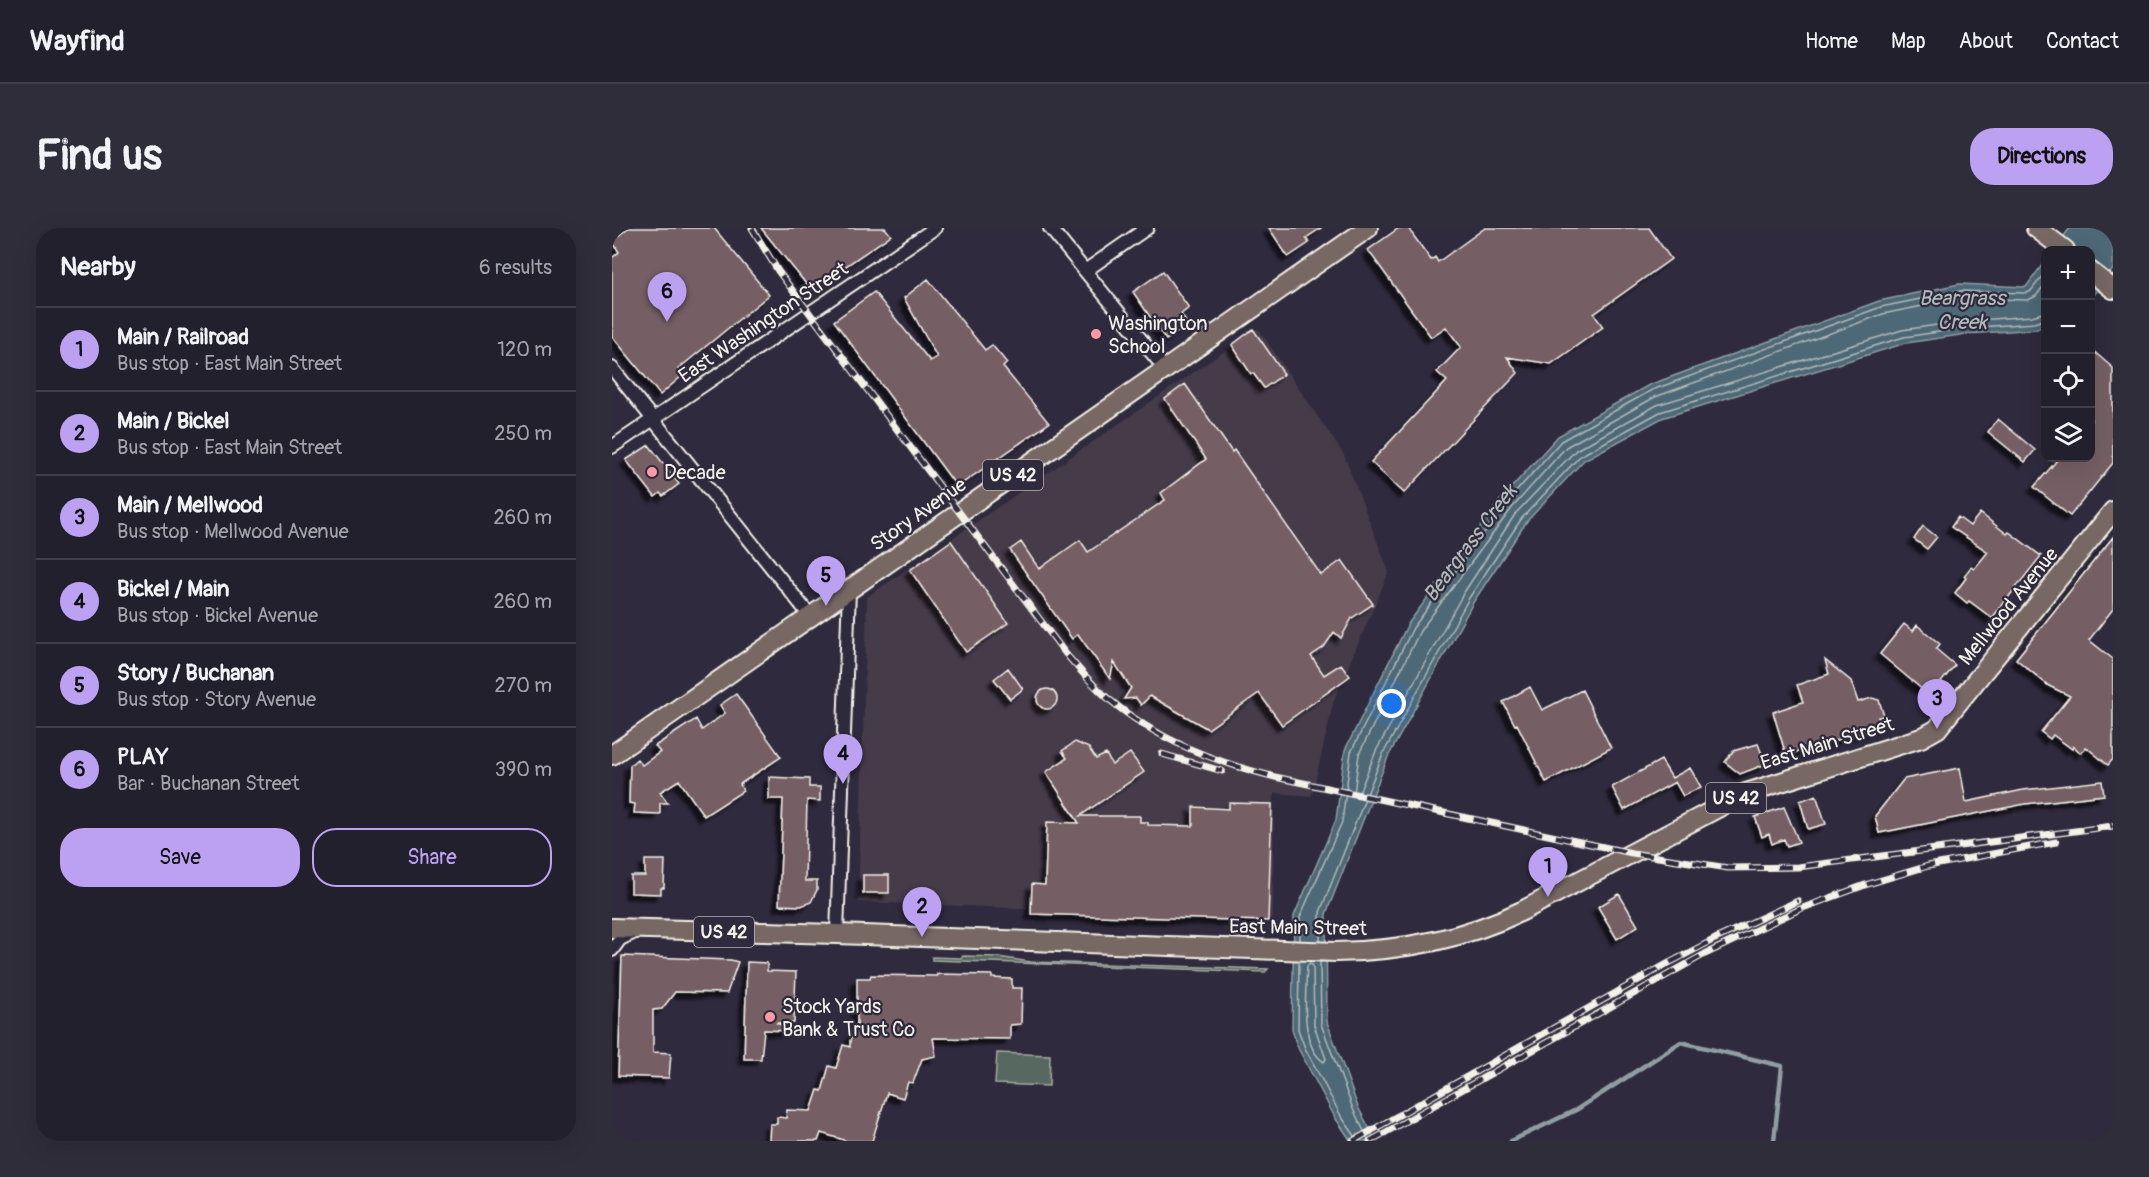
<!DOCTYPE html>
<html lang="en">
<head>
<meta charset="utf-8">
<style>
	:root { --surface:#23202e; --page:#2f2d3a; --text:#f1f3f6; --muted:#a3a3aa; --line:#403e4a; --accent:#bca0f2 }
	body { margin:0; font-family:Pangolin,sans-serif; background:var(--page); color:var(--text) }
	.controls { position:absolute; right:18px; top:18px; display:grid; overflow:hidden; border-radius:12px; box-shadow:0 6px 24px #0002 }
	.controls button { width:54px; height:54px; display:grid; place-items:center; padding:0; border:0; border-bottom:2px solid var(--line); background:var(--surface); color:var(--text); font:30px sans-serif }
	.you { position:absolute; left:780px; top:476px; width:21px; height:21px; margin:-15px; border:4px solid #fff; border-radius:50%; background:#1a73e8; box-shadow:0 0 0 9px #1a73e833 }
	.badge { display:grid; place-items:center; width:39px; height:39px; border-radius:50%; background:var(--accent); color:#111; font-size:20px; font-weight:700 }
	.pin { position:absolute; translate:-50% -50px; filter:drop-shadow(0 2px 3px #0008) }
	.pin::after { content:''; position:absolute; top:32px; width:21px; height:18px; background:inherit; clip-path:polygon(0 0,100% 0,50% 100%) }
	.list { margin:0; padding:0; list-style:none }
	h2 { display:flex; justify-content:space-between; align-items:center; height:78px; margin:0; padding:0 24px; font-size:26px }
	h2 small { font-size:20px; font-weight:400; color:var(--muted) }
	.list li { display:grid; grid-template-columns:39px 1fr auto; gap:18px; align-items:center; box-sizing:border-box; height:84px; padding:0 24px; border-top:2px solid var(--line) }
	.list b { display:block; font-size:22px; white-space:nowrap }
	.list p { margin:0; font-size:20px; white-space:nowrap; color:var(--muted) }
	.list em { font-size:20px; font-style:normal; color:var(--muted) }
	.actions { display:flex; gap:12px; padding:18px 24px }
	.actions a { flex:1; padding:14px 0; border:2px solid var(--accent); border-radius:24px; text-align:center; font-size:21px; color:var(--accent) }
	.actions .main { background:var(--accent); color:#111 }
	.icon { flex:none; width:33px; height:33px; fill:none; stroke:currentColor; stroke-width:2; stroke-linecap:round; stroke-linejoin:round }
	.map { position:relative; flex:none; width:1501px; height:913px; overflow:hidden; border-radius:24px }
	header { display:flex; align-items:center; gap:36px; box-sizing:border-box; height:84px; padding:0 30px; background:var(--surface); border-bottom:2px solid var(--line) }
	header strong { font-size:28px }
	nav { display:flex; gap:33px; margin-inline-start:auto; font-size:21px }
	.intro { display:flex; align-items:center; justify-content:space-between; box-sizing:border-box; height:144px; padding:0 36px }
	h1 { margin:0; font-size:42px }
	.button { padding:15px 27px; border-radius:24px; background:var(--accent); color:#111; font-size:21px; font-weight:700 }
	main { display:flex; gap:36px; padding:0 36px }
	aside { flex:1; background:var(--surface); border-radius:24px; box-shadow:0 6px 24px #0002 }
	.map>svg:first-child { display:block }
</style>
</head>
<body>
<header>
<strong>Wayfind</strong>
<nav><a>Home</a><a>Map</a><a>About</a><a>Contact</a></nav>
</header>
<div class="intro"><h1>Find us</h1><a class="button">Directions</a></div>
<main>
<aside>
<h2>Nearby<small>6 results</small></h2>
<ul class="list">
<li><span class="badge">1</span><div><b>Main / Railroad</b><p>Bus stop · East Main Street</p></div><em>120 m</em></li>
<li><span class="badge">2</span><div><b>Main / Bickel</b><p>Bus stop · East Main Street</p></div><em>250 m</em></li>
<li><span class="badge">3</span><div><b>Main / Mellwood</b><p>Bus stop · Mellwood Avenue</p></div><em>260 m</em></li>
<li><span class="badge">4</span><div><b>Bickel / Main</b><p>Bus stop · Bickel Avenue</p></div><em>260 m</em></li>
<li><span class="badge">5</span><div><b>Story / Buchanan</b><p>Bus stop · Story Avenue</p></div><em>270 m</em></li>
<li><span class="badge">6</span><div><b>PLAY</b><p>Bar · Buchanan Street</p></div><em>390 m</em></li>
</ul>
<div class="actions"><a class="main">Save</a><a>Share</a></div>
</aside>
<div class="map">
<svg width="1501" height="913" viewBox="0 0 1501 913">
	<defs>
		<filter id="shadow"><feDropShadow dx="-5.5" dy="5.5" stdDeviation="1.5" flood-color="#0009"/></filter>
	</defs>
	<rect width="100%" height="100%" fill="#2f2a3d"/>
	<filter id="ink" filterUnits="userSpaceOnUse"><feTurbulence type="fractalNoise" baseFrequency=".0167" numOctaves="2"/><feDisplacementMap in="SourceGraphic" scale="12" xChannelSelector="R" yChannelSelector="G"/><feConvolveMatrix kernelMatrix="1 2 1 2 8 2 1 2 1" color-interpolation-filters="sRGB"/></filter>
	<g filter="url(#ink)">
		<path fill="#443a49" d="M646,100l86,127 45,117 -55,128 -22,96 -38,-3 -1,125 -415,-16 9,-305z"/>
		<path fill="#57675f" stroke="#a6aca4" stroke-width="1.5" d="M351,728l35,1 33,5 237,7 -3,3 -333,-12v-3l29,1z
			M385,825l53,2 -1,31 -54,-2z"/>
		<path fill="#4e6876" stroke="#909fa4" stroke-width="1.5" d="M1458,0h43v41l-22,30 -1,-49h-37z
			M1433,33v63l-8,5 -70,5 -61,9 -244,75 -78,42 -57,61 -53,80 -86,156 -62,157 1,108 31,85 18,34h-25l-15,-22 -37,-69 -7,-20 2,-114 42,-96 9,-70 63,-126 93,-125 57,-63 91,-51 230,-84 80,-17 67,3z"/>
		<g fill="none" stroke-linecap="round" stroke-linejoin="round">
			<path stroke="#b2baba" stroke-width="1.5" d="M1434,55l-10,13 -8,4 -67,-2 -78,16 -228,83 -89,50 -54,61 -92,123 -61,123 -5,40 5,-1 17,-42 87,-157 53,-81 60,-63 81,-45 245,-75 63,-9 67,-5 14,-4
				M688,712v-23l42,-95 9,-70 62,-124 93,-125 55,-62 91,-51 229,-83 79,-16 67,2 4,-2 15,-20
				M708,713v-29l63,-158 86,-156 53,-80 58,-62 80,-44 244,-75 62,-9 68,-5 12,-4
				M687,733l-1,68 7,19 36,68 14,20v5
				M708,734l1,62 32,85 16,32
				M698,735l3,3 1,59 12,34 -2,3c-25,-16 -18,-70 -17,-96z"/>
			<path stroke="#909fa4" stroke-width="4.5" d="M899,913l65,-31 105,-68 101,24 -8,75"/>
		</g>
		<path fill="#755e65" stroke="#f4f1e8" stroke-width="1.5" filter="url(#shadow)" d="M16,0h86l55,67 -91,74 5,6 -23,20 -48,-59v-78l7,-6 -7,-11z
			M149,0h124l6,7 -80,55z
			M657,0h52l-15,10 3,5 -21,14z
			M787,0h9l23,32 4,-3 3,5 47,-34h164l22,31 -77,55 9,13 -52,37 -44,-7 11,16 -114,120 -33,-31 76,-81 -10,-9 24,-25 -15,-20 -15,10 -63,-87z
			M551,43l26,37 -8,6 7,11 -22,15 -33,-48z
			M316,51l57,71 7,-5 15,18 -4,4 46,56 -92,64 -123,-166 40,-29 56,69 7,-4 -33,-59z
			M641,101l31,45 -20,14 -11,-15 -2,1 -19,-29z
			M1479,121l22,19v95l-43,53 -36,-29 25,-29h32z
			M573,156l47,68 2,-2 87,125 21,-15 31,44 -21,14 -11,20 -7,-6 -10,15 -13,9 13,19 17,-11 9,12 -68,49 -23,-32 -51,36 -58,-33 -9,9 -5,-7 -12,1 7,-11 -17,-26 -4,17 -32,-45 -6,5 -62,-89 11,-8 18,27 41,-29 8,12 77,-52 -4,-7 45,-34 -41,-60z
			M1386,191l37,31 -10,12 -37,-30z
			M37,217l30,39 -16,12 -3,-3 -5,4 -29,-37z
			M1368,285l27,21 2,-2 32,24 -49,62 -23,-17 -2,2 -12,-10 11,-15 -2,-2 7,-9 3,2 14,-17 -37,-25 7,-10 12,9z
			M1311,298l14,11 -10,12 -13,-10z
			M1501,309v72l-24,31 24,19v100l-5,6 -22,-18 -5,6 -8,-7 -1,3 -19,-14 -3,4 -9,-7 29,-36 -21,-10 -33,-27z
			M339,313l57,82 -42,29 -56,-82z
			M1292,396l9,7 4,-6 23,19 -4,5 19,16 -25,31 -50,-42z
			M1213,432l26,21 7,21 14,-4 7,2 5,16 -6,1 3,10 -95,28 -13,-43 30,-10 -6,-17 32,-11z
			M396,440l15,21 -13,10 -16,-20z
			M918,459l12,23 40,-20 29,58 -65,34 -29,-58 -2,1 -12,-23z
			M425 471a10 10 0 1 1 20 0a10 10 0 1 1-20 0Z
			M124,466l45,63 -41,27 3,7 -39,25 -25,-36 -19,12 8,11h-8v11l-26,-1 1,-9 -6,-1 1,-38 7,-6 5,6 18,-13 -5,-6 41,-27 6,11 23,-17 -5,-8z
			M463,514l14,6 7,11 10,-5 6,11 18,-12 14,19 -64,44h60v6h8v3l45,1v-19l36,2v-6l43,1 -4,117 -237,-7 1,-30 13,1 2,-63 32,1 -33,-51 21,-14 -5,-7z
			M1146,516l8,20 -26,10 -15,-12 8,-11z
			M1049,532l11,18 18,-10 11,19 -18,9 -8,-14 -51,28 -12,-23z
			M1348,540l6,34 57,-12 79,-9 2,14 -79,9 -146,29 -4,-17 29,-37z
			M157,549l40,2v8h11v14l-13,-1 -2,81h12v9l-6,12 -10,4 -22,-1 4,-106h-14z
			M1204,567l10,29 -18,5 -8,-28z
			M1172,579l15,35 -12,4 -3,-7 -12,5 -3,-10 -7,3 -7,-20z
			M33,632h20l-1,28h-3v6l-30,-1v-17h14z
			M251,647h26v18h-26z
			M1007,666l19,32 -21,13 -19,-32z
			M10,728l109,4 7,2 -11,31 -52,-1 -13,17 -9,1v42l18,1 -2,25 -51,-2z
			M135,734l20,1v8l29,1 -2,51h-18l15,5v3l-27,-1 -3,29h-17z
			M325,746l55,1v3l20,1v9h10l-1,36 -11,1v14l-77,-1 3,18 -14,3 -9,24 -5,-1 -5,16 -16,-5 -15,48h-25l-26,-8 -3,8h-49l1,-17h7v-7l9,1 1,-8 24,1 7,-21 4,1 7,-25 7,2 7,-23 7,2v-6l7,-18v-45h13l1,-3 66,1z"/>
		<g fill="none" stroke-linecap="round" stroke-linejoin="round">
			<g stroke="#f4f1e8" stroke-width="16">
				<path id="street" d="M438,0l115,141
					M473,43l62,-43
					M0,140l199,249
					M0,219l323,-219
					M225,706l12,-345
					M0,722l8,-11 19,-9"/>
			</g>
			<g stroke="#f4f1e8" stroke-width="22">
				<path id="primary" d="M1424,0l29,22
					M1478,43l23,18
					M0,527l756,-527
					M0,700l225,6 499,18c64,-1 128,-13 186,-41l224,-118 175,-55 16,-9 176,-218"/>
			</g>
			<use href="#street" stroke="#2f2a3d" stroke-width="12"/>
			<use href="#primary" stroke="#776864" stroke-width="18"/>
			<g stroke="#f4f1e8" stroke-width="7">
				<path id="rail" d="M140,0l26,43 287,382c14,16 28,33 45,47 47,40 105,62 165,77l357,76 96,15 70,-1 315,-41
					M550,526l60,17
					M741,913l314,-177 48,-25 83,-38
					M758,913l335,-187 95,-45 65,-24 63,-19 128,-24"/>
			</g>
			<use href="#rail" stroke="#2f2a3d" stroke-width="4.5" stroke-dasharray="14" stroke-linecap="butt"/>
		</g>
	</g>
	<g fill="#ff9aa2" stroke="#2f2a3d" stroke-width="2">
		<circle cx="484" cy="106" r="6"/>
		<circle cx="40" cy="244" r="6"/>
		<circle cx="158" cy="789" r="6"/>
	</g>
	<g text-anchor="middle" stroke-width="4.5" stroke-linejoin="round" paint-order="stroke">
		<g fill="#2f2a3d" stroke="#b9b5b5" stroke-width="1.5">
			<rect x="371" y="232" width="60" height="30" rx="4.5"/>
			<rect x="1094" y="555" width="60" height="30" rx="4.5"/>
			<rect x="82" y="689" width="60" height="30" rx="4.5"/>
		</g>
		<g font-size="18" font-weight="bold" fill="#f4f1e8">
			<text x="401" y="253">US 42</text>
			<text x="1124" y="576">US 42</text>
			<text x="112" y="710">US 42</text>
		</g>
		<g font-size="20" fill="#f4f1e8" stroke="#2f2a3d">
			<text transform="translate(151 94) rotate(-34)" y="7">East Washington Street</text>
			<text transform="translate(306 286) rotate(-35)" y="7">Story Avenue</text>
			<text transform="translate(1396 378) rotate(-51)" y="7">Mellwood Avenue</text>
			<text transform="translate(1215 515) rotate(-17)" y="7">East Main Street</text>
			<text transform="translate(686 699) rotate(1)" y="7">East Main Street</text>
		</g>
		<g font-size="20" fill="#f4f1e8" stroke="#2f2a3d" text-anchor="start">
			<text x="496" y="102">Washington<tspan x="496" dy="23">School</tspan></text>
			<text x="52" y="251">Decade</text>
			<text x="170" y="785">Stock Yards<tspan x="170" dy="23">Bank &amp; Trust Co</tspan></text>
		</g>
		<g font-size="21" font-style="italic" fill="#b2baba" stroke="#2f2a3d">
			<text x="1350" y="77">Beargrass<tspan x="1350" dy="24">Creek</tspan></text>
			<text transform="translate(858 315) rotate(-53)" y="7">Beargrass Creek</text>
		</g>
	</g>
</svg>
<div class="controls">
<button>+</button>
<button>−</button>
<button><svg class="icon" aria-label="locate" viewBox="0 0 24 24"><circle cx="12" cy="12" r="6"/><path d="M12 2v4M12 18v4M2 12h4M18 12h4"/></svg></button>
<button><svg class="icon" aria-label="layers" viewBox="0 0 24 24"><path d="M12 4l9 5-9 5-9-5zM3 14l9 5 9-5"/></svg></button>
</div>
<div class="you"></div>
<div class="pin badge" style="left:936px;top:669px">1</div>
<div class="pin badge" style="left:310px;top:709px">2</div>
<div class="pin badge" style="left:1325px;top:501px">3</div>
<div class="pin badge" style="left:231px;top:556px">4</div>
<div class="pin badge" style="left:214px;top:378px">5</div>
<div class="pin badge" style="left:55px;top:94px">6</div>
</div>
</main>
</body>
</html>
